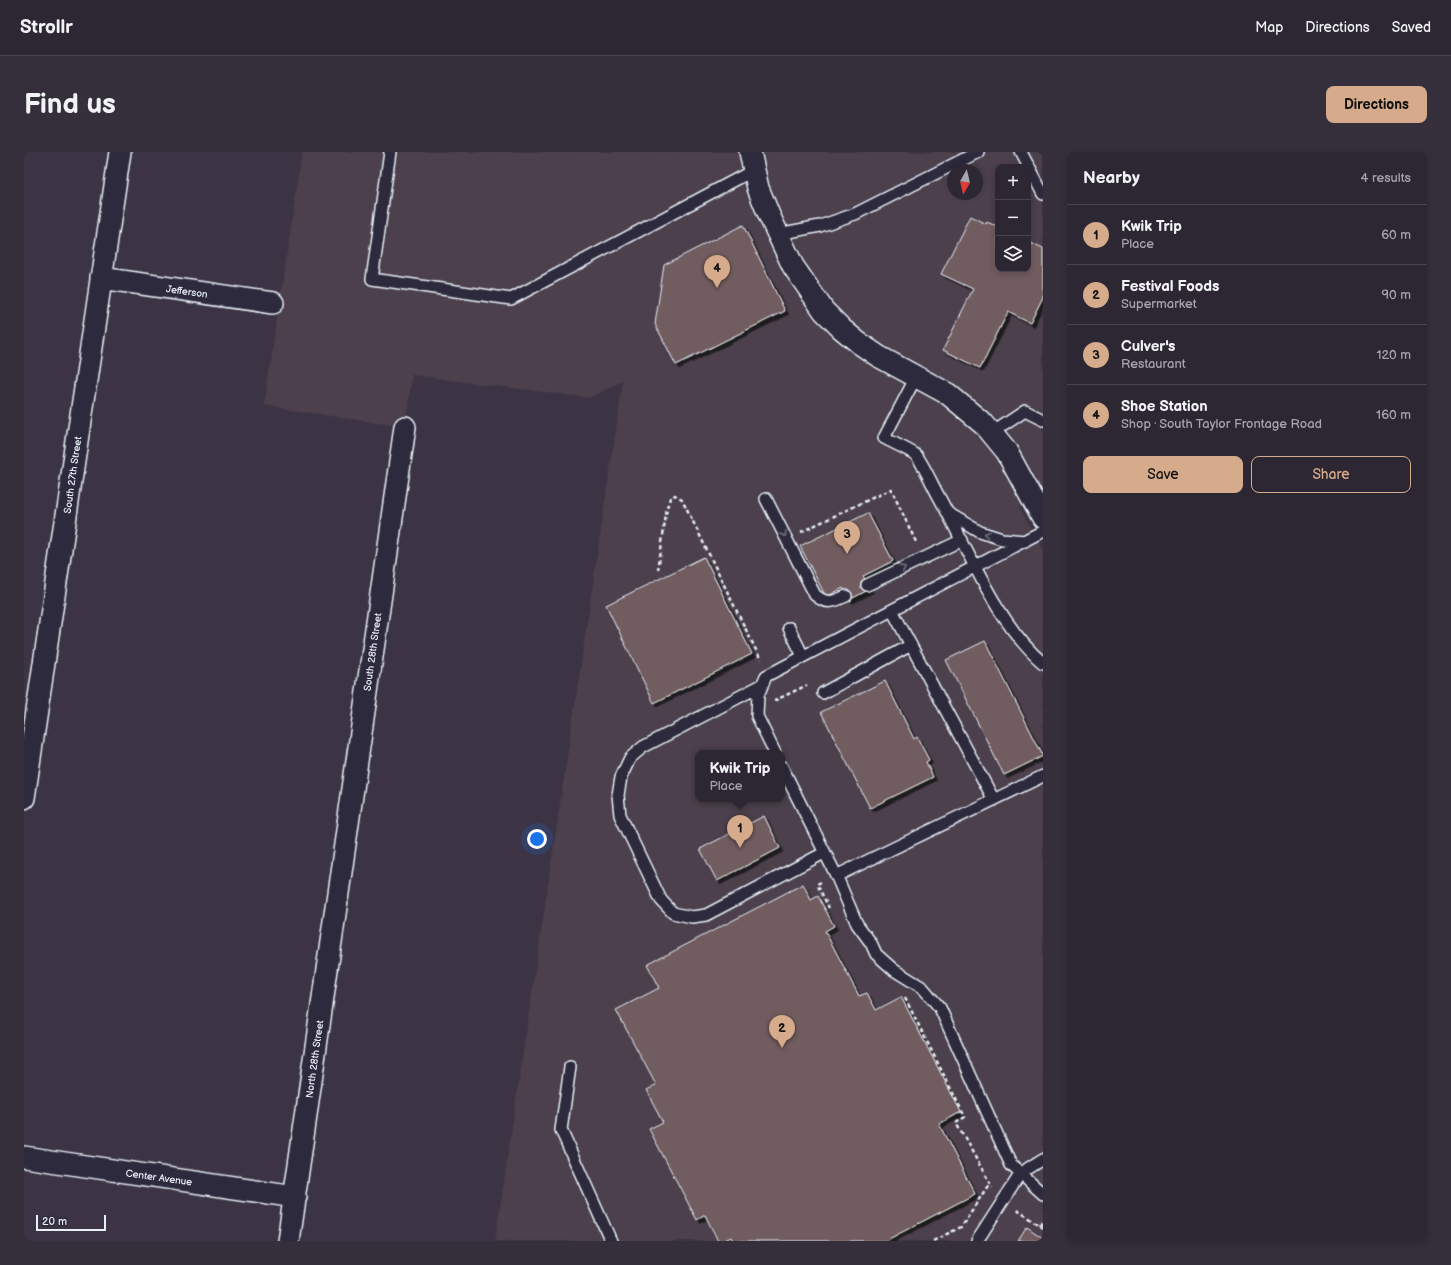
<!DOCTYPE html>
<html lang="en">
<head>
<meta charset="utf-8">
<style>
	:root { --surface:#2d2733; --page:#352f3b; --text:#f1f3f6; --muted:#a7a5ac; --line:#48444e; --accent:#d6ab8b }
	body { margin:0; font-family:"Balsamiq Sans",sans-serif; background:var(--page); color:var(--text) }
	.controls { position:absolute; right:12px; top:12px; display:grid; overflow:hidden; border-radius:8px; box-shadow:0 2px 6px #0003 }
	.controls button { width:36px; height:36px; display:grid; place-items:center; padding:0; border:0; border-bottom:1px solid var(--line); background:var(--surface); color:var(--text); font:20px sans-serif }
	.compass { position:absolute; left:923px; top:12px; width:36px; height:36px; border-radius:50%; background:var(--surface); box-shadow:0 2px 6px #0003; rotate:188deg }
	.scale { position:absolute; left:12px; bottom:10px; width:70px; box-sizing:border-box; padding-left:4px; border:2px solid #e8f1f8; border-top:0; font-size:11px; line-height:14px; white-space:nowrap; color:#e8f1f8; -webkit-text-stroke:3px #2f2a3d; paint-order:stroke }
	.you { position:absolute; left:513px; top:687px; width:14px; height:14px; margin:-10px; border:3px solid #fff; border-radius:50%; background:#1a73e8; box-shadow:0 0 0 6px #1a73e833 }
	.badge { display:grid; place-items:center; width:26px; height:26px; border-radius:50%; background:var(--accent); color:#111; font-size:13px; font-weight:700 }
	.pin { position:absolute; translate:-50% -33px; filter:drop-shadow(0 1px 2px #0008) }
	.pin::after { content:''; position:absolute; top:21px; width:14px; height:12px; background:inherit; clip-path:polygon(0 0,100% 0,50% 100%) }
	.popup { position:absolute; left:671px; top:598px; width:90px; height:52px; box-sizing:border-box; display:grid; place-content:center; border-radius:8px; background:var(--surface); filter:drop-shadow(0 1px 3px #0005); font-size:13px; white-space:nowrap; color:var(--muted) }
	.popup b { font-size:15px; color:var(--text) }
	.popup::after { content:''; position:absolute; left:50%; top:100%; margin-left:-8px; border:8px solid transparent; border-top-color:var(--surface) }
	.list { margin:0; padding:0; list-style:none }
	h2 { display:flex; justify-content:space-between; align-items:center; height:52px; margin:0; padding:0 16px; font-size:17px }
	h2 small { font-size:13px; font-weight:400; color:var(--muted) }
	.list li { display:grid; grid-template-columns:26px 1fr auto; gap:12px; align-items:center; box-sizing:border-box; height:60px; padding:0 16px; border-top:1px solid var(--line) }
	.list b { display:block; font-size:15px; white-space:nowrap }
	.list p { margin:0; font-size:13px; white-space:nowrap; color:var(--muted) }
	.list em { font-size:13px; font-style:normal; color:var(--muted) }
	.actions { display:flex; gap:8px; padding:12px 16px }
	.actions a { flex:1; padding:9px 0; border:1px solid var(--accent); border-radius:8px; text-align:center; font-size:14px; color:var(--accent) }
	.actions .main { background:var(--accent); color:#111 }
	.icon { flex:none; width:22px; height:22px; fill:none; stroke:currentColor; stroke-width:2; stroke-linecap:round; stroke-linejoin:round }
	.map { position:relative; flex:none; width:1019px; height:1089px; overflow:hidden; border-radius:8px }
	header { display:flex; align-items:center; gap:24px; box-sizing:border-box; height:56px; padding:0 20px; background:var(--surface); border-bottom:1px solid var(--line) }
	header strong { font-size:19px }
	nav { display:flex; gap:22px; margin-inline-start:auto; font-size:14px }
	.intro { display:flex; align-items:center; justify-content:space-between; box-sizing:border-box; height:96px; padding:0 24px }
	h1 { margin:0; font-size:28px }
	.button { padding:10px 18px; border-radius:8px; background:var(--accent); color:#111; font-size:14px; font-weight:700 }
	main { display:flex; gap:24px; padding:0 24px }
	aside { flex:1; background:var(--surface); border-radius:8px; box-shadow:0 2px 6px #0003 }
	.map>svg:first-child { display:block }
</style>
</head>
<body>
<header>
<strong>Strollr</strong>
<nav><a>Map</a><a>Directions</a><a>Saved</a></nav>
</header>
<div class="intro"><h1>Find us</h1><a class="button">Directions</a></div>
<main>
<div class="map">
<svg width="1019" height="1089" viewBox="0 0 1019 1089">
	<defs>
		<filter id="shadow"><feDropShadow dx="3.5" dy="3.5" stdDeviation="0" flood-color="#0009"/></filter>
	</defs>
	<rect width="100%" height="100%" fill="#3c3444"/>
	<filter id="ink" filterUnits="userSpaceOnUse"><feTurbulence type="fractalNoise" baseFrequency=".025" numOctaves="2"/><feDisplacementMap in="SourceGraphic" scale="8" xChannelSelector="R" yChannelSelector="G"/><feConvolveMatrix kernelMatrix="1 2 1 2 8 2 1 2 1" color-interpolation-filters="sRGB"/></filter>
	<g filter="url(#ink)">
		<path fill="#4c404c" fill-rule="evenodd" d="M278,0h741v342l-24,12 24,45v690h-548l128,-860 -34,17 -177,-23 -7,52 -141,-21zM974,15h30v102h-30zM929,18h24v24h-24zM674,601h84v46h-84z"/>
		<path fill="#715c5f" stroke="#e8f1f8" filter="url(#shadow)" d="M946,64l16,8 1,-2 11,5v42h30v-27l15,7v48l-13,26 -22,-11 -28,56 -37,-18 30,-61 -32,-15z
			M719,73l42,86 -109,54 -21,-41 9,-59z
			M844,361l25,48 -30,15 7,13 -21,11 -6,-12 -17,9 -26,-51z
			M680,405l48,97 -98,49 -48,-98z
			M961,489l58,115 -39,19 -58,-115z
			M861,529l29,58 3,-2 12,23 -3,2 7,15 -63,31 -49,-96z
			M740,664l16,32 -63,33 -17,-32z
			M779,732l8,16 7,-4 16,30 -9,5 34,65 8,-3 9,17 25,-13 60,115 -22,12 36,70 -90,47h-152l-2,-4 -8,4h-5l-13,-26 -8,5 -48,-91 14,-7 -17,-32 10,-5 -40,-75 43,-22 -12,-23z
			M1003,1075l16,11v3h-25z"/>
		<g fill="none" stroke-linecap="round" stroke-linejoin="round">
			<g stroke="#e8f1f8" stroke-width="14">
				<path id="service" d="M366,0l-18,127 139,20 243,-129
					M997,0l22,42
					M754,82l42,-8 35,-12 123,-62
					M892,225l-32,61c9,5 24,11 32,17 5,5 18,33 22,40 30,54 58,128 105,168
					M968,281l33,-22 18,9
					M742,347l49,96c12,10 18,7 31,1
					M924,361l32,19 22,7 23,2
					M843,433l95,-45
					M868,458l102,190
					M765,476l14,28
					M738,533l-119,62 -13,11 -9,19 -3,18 2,20 41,85 12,13 19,4 14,-2 118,-62
					M799,541l88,-48
					M751,601l-18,-37 1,-21 8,-19 277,-145
					M758,615l54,108 21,49 14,19 5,11 18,16 29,18 17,20 71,157 32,29
					M812,724l207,-100
					M546,915l-9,63 50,111
					M953,1089l44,-68 22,-14"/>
			</g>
			<g stroke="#e8f1f8" stroke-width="24">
				<path id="minor" d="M726,0l8,36 11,27 24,51 31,45 18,18 17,14 19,13 70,38 36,30 23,28 36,66
					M77,126l172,25
					M0,646l96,-646
					M0,1005l271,40
					M264,1089l117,-814"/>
			</g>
			<path stroke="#e8f1f8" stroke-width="2.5" stroke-dasharray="4 3" stroke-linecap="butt" d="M777,380l90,-43 25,53
				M634,418l9,-62 3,-10 5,-3 7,4 67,137 12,24
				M750,549l33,-16
				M797,730l-4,2 12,24
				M881,846l60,119 -9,6 36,64
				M993,1058l26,17
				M1016,1073l3,-6
				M909,1089l28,-14 28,-43"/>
			<use href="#service" stroke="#2f2a3d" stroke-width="11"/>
			<use href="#minor" stroke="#2f2a3d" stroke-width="21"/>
		</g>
		<defs><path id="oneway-chevron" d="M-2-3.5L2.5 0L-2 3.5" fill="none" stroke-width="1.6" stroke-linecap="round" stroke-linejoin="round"/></defs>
		<g stroke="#70707e">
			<use href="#oneway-chevron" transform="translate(760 382) rotate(63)"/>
			<use href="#oneway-chevron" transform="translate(963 382) rotate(-160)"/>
			<use href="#oneway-chevron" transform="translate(879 416) rotate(-26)"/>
		</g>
	</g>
	<g text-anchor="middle" stroke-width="3" stroke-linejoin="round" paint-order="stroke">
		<g font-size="10" fill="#e8f1f8" stroke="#2f2a3d">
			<text transform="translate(163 139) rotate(8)" y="4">Jefferson</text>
			<text transform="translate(48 323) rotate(-82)" y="4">South 27th Street</text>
			<text transform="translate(348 500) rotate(-82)" y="4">South 28th Street</text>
			<text transform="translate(290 907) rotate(-82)" y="4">North 28th Street</text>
			<text transform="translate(135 1025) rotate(8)" y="4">Center Avenue</text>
		</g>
	</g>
</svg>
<div class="controls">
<button>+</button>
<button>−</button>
<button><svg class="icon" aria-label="layers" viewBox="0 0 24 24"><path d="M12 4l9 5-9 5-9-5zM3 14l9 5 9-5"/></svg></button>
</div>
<svg class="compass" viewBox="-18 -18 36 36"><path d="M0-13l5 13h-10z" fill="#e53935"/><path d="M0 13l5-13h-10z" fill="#a7a5ac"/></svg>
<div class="scale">20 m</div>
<div class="you"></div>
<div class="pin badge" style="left:716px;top:696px">1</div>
<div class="popup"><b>Kwik Trip</b>Place</div>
<div class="pin badge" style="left:758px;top:896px">2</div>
<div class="pin badge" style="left:823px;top:402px">3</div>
<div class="pin badge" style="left:693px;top:136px">4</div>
</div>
<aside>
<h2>Nearby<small>4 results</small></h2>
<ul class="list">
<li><span class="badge">1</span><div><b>Kwik Trip</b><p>Place</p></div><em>60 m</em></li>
<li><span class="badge">2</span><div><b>Festival Foods</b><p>Supermarket</p></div><em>90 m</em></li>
<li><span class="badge">3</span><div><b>Culver's</b><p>Restaurant</p></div><em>120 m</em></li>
<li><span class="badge">4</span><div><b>Shoe Station</b><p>Shop · South Taylor Frontage Road</p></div><em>160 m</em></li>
</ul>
<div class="actions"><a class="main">Save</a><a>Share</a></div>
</aside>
</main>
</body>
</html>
